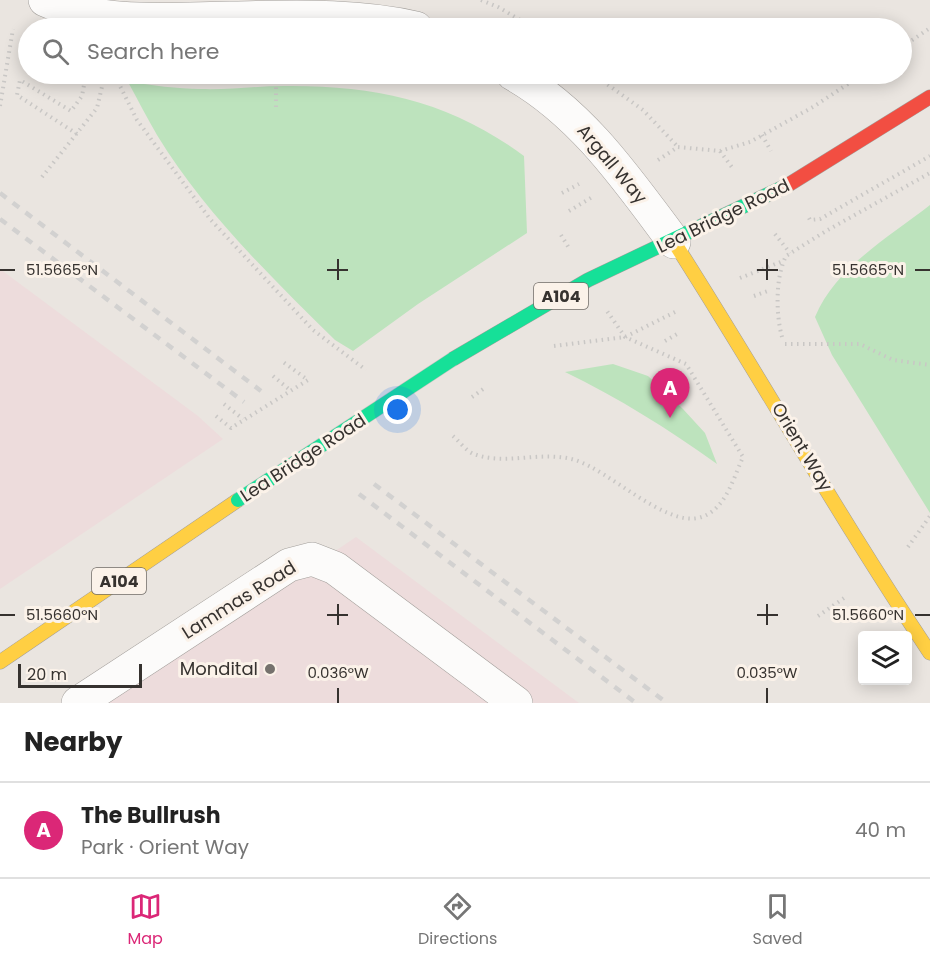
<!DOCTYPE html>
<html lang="en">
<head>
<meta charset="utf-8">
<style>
	:root { --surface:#fff; --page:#f2f2f2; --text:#222; --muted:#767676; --line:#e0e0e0; --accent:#db2777 }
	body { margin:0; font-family:Poppins,sans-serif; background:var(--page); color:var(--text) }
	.controls { position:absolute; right:18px; bottom:18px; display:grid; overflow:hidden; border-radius:6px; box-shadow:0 3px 15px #0003 }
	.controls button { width:54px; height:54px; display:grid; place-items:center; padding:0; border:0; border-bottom:2px solid var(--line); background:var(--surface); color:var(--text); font:30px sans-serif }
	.scale { position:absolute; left:18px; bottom:15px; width:124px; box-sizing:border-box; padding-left:6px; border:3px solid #36322f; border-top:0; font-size:16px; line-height:21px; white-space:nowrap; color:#36322f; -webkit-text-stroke:4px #fbf2e9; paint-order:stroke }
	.you { position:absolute; left:398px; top:410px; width:21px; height:21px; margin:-15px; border:4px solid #fff; border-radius:50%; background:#1a73e8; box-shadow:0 0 0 9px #1a73e833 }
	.badge { display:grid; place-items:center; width:39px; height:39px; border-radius:50%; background:var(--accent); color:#fff; font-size:20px; font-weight:700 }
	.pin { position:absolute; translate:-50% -50px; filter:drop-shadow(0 2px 3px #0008) }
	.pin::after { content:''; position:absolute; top:32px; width:21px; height:18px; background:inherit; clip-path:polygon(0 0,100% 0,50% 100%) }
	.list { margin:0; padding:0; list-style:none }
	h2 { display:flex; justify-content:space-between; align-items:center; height:78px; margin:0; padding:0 24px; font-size:26px }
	h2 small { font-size:20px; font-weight:400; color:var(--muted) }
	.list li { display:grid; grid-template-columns:39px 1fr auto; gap:18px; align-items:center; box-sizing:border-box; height:96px; padding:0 24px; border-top:2px solid var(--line) }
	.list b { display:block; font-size:22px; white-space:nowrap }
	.list p { margin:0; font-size:20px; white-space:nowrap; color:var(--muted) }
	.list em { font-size:20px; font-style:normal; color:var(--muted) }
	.icon { flex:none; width:33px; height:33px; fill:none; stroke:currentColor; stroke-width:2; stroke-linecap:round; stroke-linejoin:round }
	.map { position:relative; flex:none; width:930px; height:703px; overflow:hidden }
	.search { position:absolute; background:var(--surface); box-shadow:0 3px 15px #0003; left:18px; right:18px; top:18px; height:66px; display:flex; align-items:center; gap:15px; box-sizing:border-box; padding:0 21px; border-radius:33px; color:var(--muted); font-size:22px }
	.sheet { height:174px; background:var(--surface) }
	nav { display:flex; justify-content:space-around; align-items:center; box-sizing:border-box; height:84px; border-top:2px solid var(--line); background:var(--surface); font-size:16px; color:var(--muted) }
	nav a { display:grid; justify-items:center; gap:3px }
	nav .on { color:var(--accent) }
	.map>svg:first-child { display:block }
</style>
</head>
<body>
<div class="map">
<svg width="930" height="703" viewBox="0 0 930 703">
	<rect width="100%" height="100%" fill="#eae5e0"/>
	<path fill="#eddcdc" d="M0,269l198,147 25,23 -223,150z
		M356,537l223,166h-485l182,-112z"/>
	<path fill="#bde3bd" d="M128,82c24,3 49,7 73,7 28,1 55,-3 83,-3 91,-1 166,15 240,70l3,77 -109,71 -65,47 -18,-11c-64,-63 -131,-128 -178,-205 -10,-17 -19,-35 -29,-53z
		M930,205v308l-98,-158 -17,-38c20,-49 74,-80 115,-112z
		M613,364l35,12 35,33 22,24 12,31c-49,-35 -98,-66 -152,-92z"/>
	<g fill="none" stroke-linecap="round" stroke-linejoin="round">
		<g stroke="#a39f9b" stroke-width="34">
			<path id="street" d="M45,0c58,26 123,19 185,18 61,-1 126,-4 186,10
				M513,74c69,39 114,105 161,168
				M78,703l211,-138 23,-6 23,9 181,135"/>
		</g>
		<g stroke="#a39f9b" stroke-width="15">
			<path id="fast" d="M453,359l135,-79 200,-95"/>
		</g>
		<g stroke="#a39f9b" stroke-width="15">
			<path id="slow" d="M674,242c87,136 166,277 256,411
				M0,662l238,-162"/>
		</g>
		<g stroke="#a39f9b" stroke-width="15">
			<path id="jam" d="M788,185l142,-88"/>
		</g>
		<path stroke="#c9c7c5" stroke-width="4" stroke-dasharray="1.5 4.5" stroke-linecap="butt" d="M481,0l17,7 36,21
			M902,47l28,-19
			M593,74l50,36 35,37
			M115,76l22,44 73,99 103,111 53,40
			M0,106l13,-77
			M276,107v-29
			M77,134l-60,-39 3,-15 51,31 11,-15 4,-22
			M762,135l9,16
			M678,147l42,4 30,-9 63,-35 50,-33
			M720,151l14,19
			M658,160l20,-13
			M42,177l55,-69 8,-34
			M562,193l17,-9
			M569,211l25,-15
			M809,218l1,2 10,-1 110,-63
			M775,234l15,19
			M561,235l8,13
			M740,278l43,-17
			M754,296l14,-5
			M782,337c-6,-22 -7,-59 4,-81l40,-25 104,-58
			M665,341l12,-7
			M785,344h75l33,16 37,5
			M554,346l71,-9 50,-25
			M273,376l17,14
			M472,397l14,-10
			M224,404l19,15
			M216,416l15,12 77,-48 -25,-18
			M453,436c6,5 14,16 21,18 32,12 68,-4 101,6 35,11 88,65 123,58 27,-6 35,-39 45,-61l-57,-93 -61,-27 -18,-26
			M908,547l22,-31
			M818,616l29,-20"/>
		<use href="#street" stroke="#fcfbfa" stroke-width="33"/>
		<use href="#fast" stroke="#16e098" stroke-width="14"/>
		<use href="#slow" stroke="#ffcf43" stroke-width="14"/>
		<use href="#jam" stroke="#f24e42" stroke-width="14"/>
		<path stroke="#d2d1d0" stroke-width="4.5" stroke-dasharray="8 8" stroke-linecap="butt" d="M0,193l261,198
			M0,219l244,183
			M374,484l293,219
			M359,494l277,209"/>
		<g stroke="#c4c1bf" stroke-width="15" stroke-linecap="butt">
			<path id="fast-bridge" d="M238,500l215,-141"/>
		</g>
		<use href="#fast-bridge" stroke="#16e098" stroke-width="14"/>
	</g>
	<path fill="none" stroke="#36322f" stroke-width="2" d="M338,259v21M767,259v21M0,270h15M327,270h21M757,270h21M915,270h15M338,604v21M767,604v21M0,615h15M327,615h21M757,615h21M915,615h15M338,688v15M767,688v15"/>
	<circle fill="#75716d" stroke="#fbf2e9" stroke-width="2" cx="270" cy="669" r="6"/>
	<g text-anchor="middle" stroke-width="6" stroke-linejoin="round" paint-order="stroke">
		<g fill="#fbf2e9" stroke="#716c67" stroke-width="1.5">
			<rect x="534" y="283" width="54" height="26" rx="4.5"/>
			<rect x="92" y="568" width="54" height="26" rx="4.5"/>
		</g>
		<g font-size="16" font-weight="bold" fill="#36322f">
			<text x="561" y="302">A104</text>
			<text x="119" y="587">A104</text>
		</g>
		<g font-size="18" fill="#36322f" stroke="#fbf2e9">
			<text transform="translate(612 164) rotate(50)" y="6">Argall Way</text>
			<text transform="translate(723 216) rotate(-26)" y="6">Lea Bridge Road</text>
			<text transform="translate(802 447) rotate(59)" y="6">Orient Way</text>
			<text transform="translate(303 458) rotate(-33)" y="6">Lea Bridge Road</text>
			<text transform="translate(239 600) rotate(-32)" y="6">Lammas Road</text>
		</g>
		<g font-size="18" fill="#36322f" stroke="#fbf2e9" text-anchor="end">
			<text x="258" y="675">Mondital</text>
		</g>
	</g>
	<g font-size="15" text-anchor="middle" fill="#36322f" stroke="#fbf2e9" stroke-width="6" stroke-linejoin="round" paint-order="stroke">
		<text x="62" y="275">51.5665°N</text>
		<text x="868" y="275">51.5665°N</text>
		<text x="62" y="620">51.5660°N</text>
		<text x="868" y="620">51.5660°N</text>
		<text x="338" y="678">0.036°W</text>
		<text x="767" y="678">0.035°W</text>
	</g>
</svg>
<div class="controls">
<button><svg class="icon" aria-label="layers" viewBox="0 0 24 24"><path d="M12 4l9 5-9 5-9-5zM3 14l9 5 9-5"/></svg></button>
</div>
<div class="scale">20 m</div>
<div class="you"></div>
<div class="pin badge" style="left:670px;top:418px">A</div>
<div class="search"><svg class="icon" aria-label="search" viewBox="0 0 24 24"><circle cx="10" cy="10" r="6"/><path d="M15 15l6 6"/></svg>Search here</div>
</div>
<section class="sheet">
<h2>Nearby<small></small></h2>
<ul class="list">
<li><span class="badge">A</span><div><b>The Bullrush</b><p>Park · Orient Way</p></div><em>40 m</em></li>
</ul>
</section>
<nav>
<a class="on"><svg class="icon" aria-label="map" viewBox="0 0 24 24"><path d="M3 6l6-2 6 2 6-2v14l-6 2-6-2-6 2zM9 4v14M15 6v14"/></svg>Map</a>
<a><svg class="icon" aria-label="directions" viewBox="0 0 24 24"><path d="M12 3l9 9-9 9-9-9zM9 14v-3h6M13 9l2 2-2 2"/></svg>Directions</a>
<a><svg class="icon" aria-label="saved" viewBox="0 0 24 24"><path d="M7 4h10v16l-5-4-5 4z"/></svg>Saved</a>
</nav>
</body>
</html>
